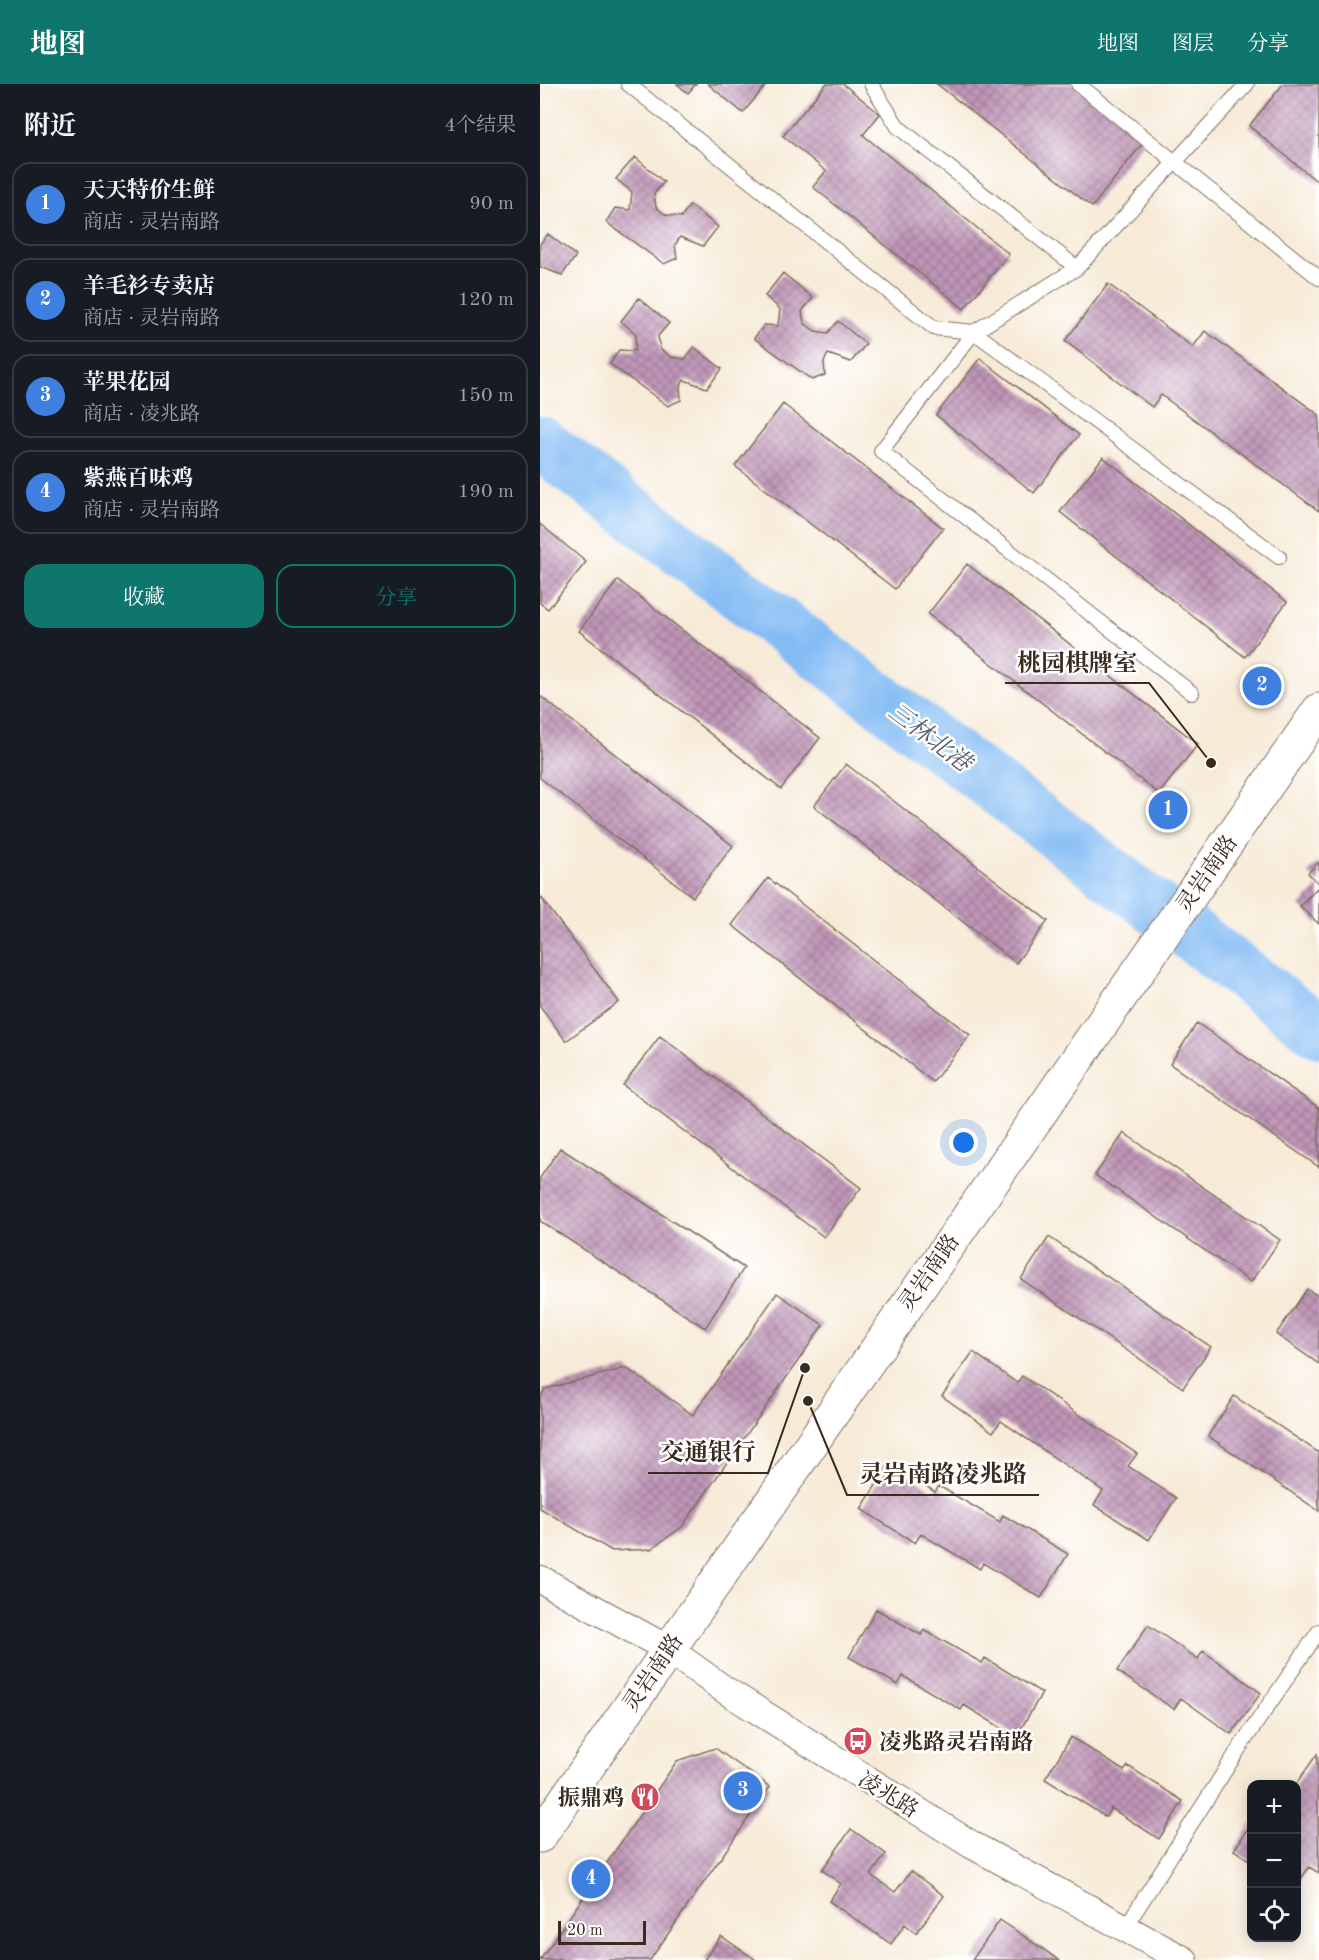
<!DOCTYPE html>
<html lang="zh">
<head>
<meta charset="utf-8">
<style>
	:root { --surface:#171b24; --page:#242831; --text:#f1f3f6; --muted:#9ea1a6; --line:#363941; --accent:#0f766e }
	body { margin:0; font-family:"Old Standard TT","Noto Serif SC",serif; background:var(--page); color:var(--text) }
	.controls { position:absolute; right:18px; bottom:18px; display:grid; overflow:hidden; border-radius:12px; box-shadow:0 3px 15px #0003 }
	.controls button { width:54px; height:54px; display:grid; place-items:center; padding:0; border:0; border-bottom:2px solid var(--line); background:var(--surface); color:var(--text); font:30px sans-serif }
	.scale { position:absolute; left:18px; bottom:15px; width:88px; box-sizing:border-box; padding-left:6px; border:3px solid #3b2a1e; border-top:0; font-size:16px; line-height:21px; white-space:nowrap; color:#3b2a1e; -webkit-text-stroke:4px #fff; paint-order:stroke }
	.you { position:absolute; left:424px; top:1059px; width:21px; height:21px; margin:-15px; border:4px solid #fff; border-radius:50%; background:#1a73e8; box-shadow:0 0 0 9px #1a73e833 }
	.badge { display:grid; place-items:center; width:39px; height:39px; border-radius:50%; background:var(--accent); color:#fff; font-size:20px; font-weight:700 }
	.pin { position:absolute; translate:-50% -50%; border:3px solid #fff; box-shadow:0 2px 6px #0006 }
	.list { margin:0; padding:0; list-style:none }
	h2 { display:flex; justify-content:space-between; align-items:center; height:78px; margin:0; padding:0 24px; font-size:26px }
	h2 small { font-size:20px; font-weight:400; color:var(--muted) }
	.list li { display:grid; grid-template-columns:39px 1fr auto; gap:18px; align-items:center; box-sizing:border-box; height:84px; margin:0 12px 12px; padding:0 12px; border:2px solid var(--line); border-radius:18px }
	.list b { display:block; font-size:22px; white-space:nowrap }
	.list p { margin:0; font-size:20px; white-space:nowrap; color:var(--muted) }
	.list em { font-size:20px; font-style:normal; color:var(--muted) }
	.actions { display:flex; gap:12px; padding:18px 24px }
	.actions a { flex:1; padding:14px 0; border:2px solid var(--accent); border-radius:18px; text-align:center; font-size:21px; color:var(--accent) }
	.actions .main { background:var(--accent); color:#fff }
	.icon { flex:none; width:33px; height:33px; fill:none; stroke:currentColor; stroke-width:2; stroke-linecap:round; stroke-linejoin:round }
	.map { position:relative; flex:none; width:779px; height:1876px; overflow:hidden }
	header { display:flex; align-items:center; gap:36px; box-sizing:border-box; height:84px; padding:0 30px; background:var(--accent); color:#fff }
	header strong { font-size:28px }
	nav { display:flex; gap:33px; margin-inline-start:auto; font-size:21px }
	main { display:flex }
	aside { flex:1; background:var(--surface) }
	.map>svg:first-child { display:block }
</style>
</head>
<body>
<header>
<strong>地图</strong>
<nav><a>地图</a><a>图层</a><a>分享</a></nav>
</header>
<main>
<aside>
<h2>附近<small>4个结果</small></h2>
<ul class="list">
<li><span class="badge" style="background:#3f7fe0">1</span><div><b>天天特价生鲜</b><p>商店 · 灵岩南路</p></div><em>90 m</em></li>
<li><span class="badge" style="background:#3f7fe0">2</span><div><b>羊毛衫专卖店</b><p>商店 · 灵岩南路</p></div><em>120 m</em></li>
<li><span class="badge" style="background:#3f7fe0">3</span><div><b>苹果花园</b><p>商店 · 凌兆路</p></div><em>150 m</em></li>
<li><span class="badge" style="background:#3f7fe0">4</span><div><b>紫燕百味鸡</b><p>商店 · 灵岩南路</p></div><em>190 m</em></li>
</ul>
<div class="actions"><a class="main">收藏</a><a>分享</a></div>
</aside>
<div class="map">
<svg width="779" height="1876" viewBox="0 0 779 1876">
	<defs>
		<pattern id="building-cross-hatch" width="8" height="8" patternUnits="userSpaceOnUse" patternTransform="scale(1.5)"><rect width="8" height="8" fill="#c096b8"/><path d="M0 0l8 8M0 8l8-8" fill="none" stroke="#9d7b95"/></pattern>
	</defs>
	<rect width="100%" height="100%" fill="#fff"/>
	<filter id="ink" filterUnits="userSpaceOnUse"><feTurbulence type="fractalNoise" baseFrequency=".0167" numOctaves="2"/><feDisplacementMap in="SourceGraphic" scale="12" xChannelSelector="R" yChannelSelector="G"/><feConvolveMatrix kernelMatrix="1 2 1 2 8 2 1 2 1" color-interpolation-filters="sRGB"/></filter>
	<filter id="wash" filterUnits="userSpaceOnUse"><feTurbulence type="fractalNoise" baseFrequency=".008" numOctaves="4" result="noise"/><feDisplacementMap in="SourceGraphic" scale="24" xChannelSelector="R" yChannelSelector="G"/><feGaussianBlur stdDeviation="1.35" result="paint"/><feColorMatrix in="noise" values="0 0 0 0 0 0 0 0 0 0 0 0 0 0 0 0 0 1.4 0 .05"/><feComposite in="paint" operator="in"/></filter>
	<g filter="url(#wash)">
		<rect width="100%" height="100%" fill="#f7ebd8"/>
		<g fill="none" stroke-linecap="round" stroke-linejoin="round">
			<path stroke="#83bcf4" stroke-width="54" d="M0,359l779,588"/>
		</g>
		<g id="blocks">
			<path fill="url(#building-cross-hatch)" d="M137,0h19l-8,9z
				M168,0h59l-24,29z
				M286,0h17l37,30 -17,21 146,119 -45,55 -151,-122 13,-16 -43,-35z
				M397,0h139l70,55 -54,68z
				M743,0h36v99l-70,-57z
				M95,73l29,25 -10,12 2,13 10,8 15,2 9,-12 28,22 -15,19 -23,-9 -5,8 2,13 -13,6 -58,-42 9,-14 15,2 2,-18 -16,-13z
				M8,150l28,22 -14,19 -22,-8v-23z
				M243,189l30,25 -11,13 2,12 11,8 13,2 10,-12 28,23 -15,18 -23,-8 -4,8 1,13 -13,5 -58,-42 10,-13 14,1 2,-17 -15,-13z
				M568,200l85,63 12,-16 114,84v96l-158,-116 -9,12 -87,-66z
				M99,214l30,25 -11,13 2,13 11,8 14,2 9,-12 28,22 -15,19 -23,-8 -4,7 1,13 -13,6 -58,-42 9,-14 16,1 1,-17 -15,-13z
				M440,274l99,77 -45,58 -98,-78z
				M243,320l160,124 -48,61 -160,-123z
				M563,373l184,145 -42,55 -185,-145z
				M0,440l46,38 -38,47 -8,-6z
				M427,480l231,180 -39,50 -231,-180z
				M78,496l202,158 -39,51 -202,-158z
				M0,612l193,150 -40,51 -153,-119z
				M306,680l202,157 -32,42 -202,-157z
				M779,778v22l-11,-11z
				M228,794l202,157 -37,47 -201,-157z
				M779,802v38l-19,-18z
				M0,812l79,106 -53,39 -26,-35z
				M657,939l122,85v59l-149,-103z
				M120,952l201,152 -37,49 -201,-152z
				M584,1049l156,107 -29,42 -156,-107z
				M20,1064l184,120 -39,60 -165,-107v-43z
				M509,1153l162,110 -28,41 -162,-109z
				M767,1205l12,8v67l-43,-30z
				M237,1209l46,32 -141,202 -31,22 -39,2 -72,-43v-110l5,-9 81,-21 67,47z
				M433,1268l44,31 5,-7 115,78 -9,12 48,32 -27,42 -55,-35 9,-14 -102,-70 -8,11 -51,-36z
				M694,1312l85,57v58l-111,-75z
				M350,1379l45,29 4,-6 61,36 3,-7 65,39 -27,44 -58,-35 -3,6 -59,-35 -6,9 -54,-34z
				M336,1525l45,26 3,-5 58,33 3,-5 57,35 -26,44 -52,-32 -3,5 -58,-34 -5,9 -49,-28z
				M608,1541l50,34 5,-8 58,42 -30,41 -50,-36 -7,11 -57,-38z
				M531,1653l53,34 4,-5 55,35 -24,38 -48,-31 -5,9 -61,-38z
				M175,1664l55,39 -120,173h-110l137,-199z
				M777,1670l2,119 -10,-6 -13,19v-102z
				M712,1738v40l-18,-12z
				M311,1745l35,25 -15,21 24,17 16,-21 33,25 -28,37 -11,-9 -14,20 -62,-43 12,-17 -19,-14z
				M460,1836l59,40h-87z
				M181,1852l35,24h-52z"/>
		</g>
	</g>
	<g filter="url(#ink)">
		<use href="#blocks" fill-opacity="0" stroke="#7d6e5f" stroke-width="1.5"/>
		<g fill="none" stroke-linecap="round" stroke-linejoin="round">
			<g stroke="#7d6e5f" stroke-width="16">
				<path id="service" d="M88,0l306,244 40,4 305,225
					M331,0l27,43 179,141
					M538,0l241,194
					M652,609l-311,-242 93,-119 103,-64 170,-184
					M585,1844l115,-181 79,-116"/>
			</g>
			<g stroke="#7d6e5f" stroke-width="29">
				<path id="minor" d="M0,1495l128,70 57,41 247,155 212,115"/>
			</g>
			<g stroke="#7d6e5f" stroke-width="35">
				<path id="tertiary" d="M0,1752l779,-1126"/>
			</g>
			<use href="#service" stroke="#fff" stroke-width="14"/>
			<use href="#minor" stroke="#fff" stroke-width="27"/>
			<use href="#tertiary" stroke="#fff" stroke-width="33"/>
		</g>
	</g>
	<defs>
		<g id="bus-disc" transform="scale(1.5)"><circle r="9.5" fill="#d1495b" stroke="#fff"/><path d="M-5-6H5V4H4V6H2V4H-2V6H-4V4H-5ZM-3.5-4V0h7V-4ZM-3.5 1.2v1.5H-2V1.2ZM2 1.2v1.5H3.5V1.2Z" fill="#fff"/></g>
		<g id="restaurant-disc" transform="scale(1.5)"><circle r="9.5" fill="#d1495b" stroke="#fff"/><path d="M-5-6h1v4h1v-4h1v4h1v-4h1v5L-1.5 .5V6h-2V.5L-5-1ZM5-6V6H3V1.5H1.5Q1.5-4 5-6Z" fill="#fff"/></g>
	</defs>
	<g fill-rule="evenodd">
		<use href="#bus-disc" x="318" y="1657"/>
		<use href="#restaurant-disc" x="105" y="1713"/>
	</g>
	<g text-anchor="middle" stroke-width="5" stroke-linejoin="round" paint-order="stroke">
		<g font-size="22" fill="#3b2a1e" stroke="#fff">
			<text transform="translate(666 789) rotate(-55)" y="8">灵岩南路</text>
			<text transform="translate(388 1188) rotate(-55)" y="8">灵岩南路</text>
			<text transform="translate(112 1588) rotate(-56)" y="8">灵岩南路</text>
			<text transform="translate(349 1710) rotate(32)" y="8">凌兆路</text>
		</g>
		<g font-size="22" font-weight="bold" fill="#3b2a1e" stroke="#fff" text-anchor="start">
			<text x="339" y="1665">凌兆路灵岩南路</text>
			<text x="84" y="1721" text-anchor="end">振鼎鸡</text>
		</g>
		<g font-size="24" font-style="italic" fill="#545d69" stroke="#fff">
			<text transform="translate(390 653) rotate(37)" y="8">三林北港</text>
		</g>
	</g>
	<path fill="none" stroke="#3b2a1e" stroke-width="2" d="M671 679L609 599H465M265 1284L228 1389H108M268 1317L307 1411H499"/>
	<g fill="#3b2a1e" stroke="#fff" stroke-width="2">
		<circle cx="671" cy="679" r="6"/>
		<circle cx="265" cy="1284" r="6"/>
		<circle cx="268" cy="1317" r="6"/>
	</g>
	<g font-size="24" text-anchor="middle" font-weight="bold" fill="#3b2a1e" stroke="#fff" stroke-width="5" stroke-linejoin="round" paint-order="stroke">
		<text x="537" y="587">桃园棋牌室</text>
		<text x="168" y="1376">交通银行</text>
		<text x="403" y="1398">灵岩南路凌兆路</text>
	</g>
</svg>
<div class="controls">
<button>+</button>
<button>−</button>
<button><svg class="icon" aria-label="locate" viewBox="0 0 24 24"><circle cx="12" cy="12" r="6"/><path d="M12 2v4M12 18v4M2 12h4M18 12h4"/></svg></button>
</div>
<div class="scale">20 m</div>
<div class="you"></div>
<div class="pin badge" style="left:628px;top:726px;background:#3f7fe0">1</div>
<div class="pin badge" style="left:722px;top:602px;background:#3f7fe0">2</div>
<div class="pin badge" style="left:203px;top:1707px;background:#3f7fe0">3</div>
<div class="pin badge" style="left:51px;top:1795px;background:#3f7fe0">4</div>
</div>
</main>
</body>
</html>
